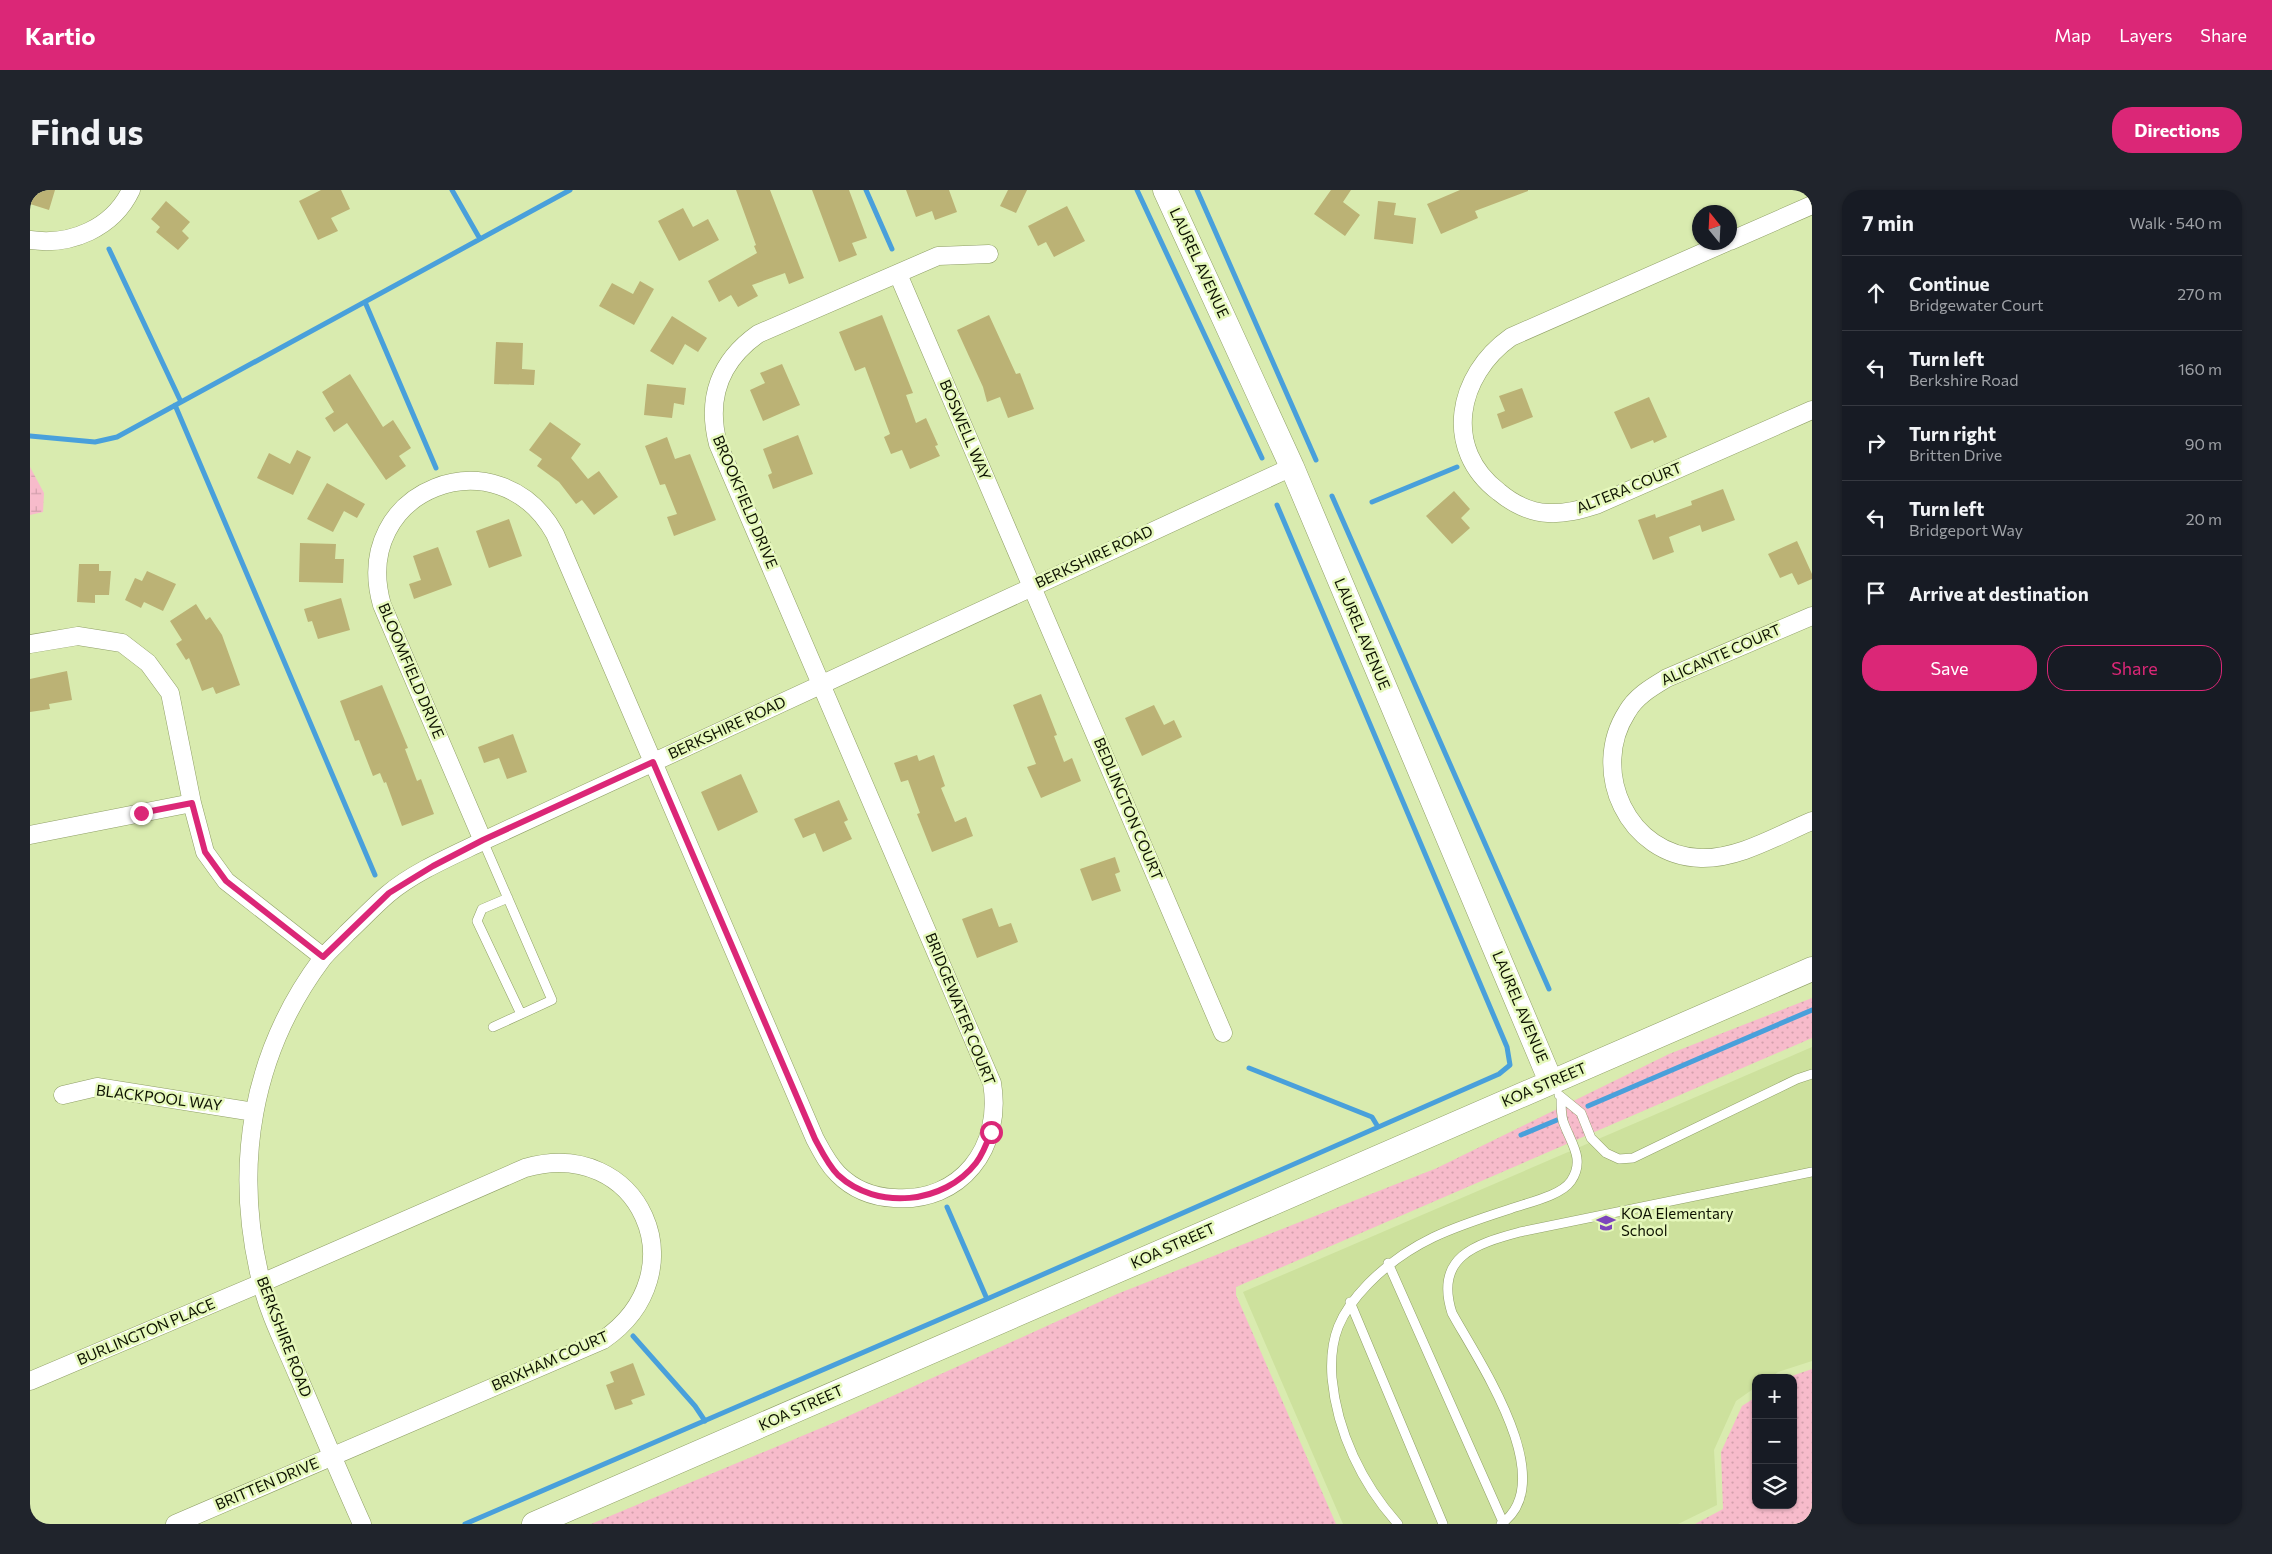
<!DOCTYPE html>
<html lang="en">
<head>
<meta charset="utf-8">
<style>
	:root { --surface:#171b24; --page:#20242c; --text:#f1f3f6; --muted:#9ea1a6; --line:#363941; --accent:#db2777 }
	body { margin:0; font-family:Commissioner,sans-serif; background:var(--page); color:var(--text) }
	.controls { position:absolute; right:15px; bottom:15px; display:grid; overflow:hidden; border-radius:10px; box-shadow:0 1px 4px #0004 }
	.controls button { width:45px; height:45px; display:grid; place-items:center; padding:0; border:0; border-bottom:1px solid var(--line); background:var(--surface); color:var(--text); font:25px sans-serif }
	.compass { position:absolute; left:1662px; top:15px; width:45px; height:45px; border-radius:50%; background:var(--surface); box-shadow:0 1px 4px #0004; rotate:342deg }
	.stop { position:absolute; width:15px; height:15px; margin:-11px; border:4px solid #db2777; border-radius:50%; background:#fff }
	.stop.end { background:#db2777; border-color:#fff; box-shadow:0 1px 5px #0008 }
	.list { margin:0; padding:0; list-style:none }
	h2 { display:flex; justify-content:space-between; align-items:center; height:65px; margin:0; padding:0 20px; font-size:21px }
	h2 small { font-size:16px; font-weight:400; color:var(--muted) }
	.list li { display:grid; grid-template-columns:32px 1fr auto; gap:15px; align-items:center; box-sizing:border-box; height:75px; padding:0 20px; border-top:1px solid var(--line) }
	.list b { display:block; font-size:19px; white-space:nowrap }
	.list p { margin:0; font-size:16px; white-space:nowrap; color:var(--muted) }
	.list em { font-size:16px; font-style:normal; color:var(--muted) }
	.actions { display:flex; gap:10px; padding:15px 20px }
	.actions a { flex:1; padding:11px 0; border:1px solid var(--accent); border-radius:20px; text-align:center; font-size:18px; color:var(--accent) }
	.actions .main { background:var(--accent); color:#fff }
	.icon { flex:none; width:28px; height:28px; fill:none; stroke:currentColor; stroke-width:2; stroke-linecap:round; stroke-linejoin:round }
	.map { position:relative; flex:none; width:1782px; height:1334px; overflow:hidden; border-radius:20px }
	header { display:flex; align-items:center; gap:30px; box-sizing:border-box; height:70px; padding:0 25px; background:var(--accent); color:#fff }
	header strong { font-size:24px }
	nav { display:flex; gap:28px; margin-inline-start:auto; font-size:18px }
	.intro { display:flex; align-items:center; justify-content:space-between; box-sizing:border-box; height:120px; padding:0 30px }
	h1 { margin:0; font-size:35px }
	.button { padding:12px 22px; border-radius:20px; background:var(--accent); color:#fff; font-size:18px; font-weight:700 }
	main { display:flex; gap:30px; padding:0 30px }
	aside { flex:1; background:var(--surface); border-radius:20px; box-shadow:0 1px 4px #0004 }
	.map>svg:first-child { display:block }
</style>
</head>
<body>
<header>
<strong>Kartio</strong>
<nav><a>Map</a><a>Layers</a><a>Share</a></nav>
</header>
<div class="intro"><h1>Find us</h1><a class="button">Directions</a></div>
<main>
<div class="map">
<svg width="1782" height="1334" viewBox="0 0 1782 1334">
	<defs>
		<pattern id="grass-dots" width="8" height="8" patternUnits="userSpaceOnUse" patternTransform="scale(1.25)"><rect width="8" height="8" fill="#f7bbcb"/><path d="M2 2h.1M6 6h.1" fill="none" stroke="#d3a0ad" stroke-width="1.8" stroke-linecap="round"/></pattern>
		<pattern id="wetland-marsh" width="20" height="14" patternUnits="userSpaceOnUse" patternTransform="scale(1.25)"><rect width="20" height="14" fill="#f7bbcb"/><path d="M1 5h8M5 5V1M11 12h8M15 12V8" fill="none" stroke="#d3a0ad"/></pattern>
	</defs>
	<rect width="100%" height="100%" fill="#d9ebaf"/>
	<path fill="#cde19d" d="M1782,857v314l-34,11 -8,6h-14v9l-20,14 -22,49 3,55 -39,19h-335l-100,-232z"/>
	<path fill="url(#grass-dots)" d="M1782,808v40l-576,249v8l100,229h-745l242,-101 284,-129 320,-126 232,-114z
		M1782,1179v155h-117l28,-15 -2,-57 21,-46 14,-9v108h37v-127h-7z"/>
	<path fill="url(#wetland-marsh)" d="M0,277l14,26 -1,19 -13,3z"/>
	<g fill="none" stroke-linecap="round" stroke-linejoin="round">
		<path stroke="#49a0db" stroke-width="5" d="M422,0l28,49
			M836,0l26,59
			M1107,0l125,268
			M1167,0l119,270
			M79,59l72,153
			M335,112l71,166
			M145,215l200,470
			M0,246l65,6 22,-5 453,-247
			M1302,306l217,493
			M1342,312l85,-35
			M1219,878l123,49 6,10
			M1558,916l224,-96
			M1491,945l36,-15
			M917,1017l40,92
			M603,1146l62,70 10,15
			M435,1334l522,-225 512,-225 11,-9 -3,-18 -230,-542"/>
	</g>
	<path fill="#bbb275" d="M0,0h25l-6,20 -19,-6z
		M291,0h20l9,19 -19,9 7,13 -20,9 -19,-39z
		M706,0h34l34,88 -15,6 -4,-11 -33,12 6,11 -20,11 -7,-12 -12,7 -11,-21 49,-28 -3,-7 2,-1z
		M782,0h37l18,48 -15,5 5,12 -18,7z
		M876,0h43l8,22 -22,8 -3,-9 -16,6z
		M978,0h19l-11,23 -16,-7z
		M1301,0h20l-8,12 17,13 -15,21 -31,-22z
		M1430,0h68v1l-53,20 3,7 -37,16 -14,-30z
		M136,11l24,21 -8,9 7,7 -11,12 -22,-18 4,-5 -9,-8z
		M1348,11l18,2 -2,12 22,3 -3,26 -39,-5z
		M1037,16l18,35 -31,16 -8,-15 -8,4 -10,-20z
		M653,18l10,19 15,-8 11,21 -40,21 -21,-40z
		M610,91l14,8 -20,36 -35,-19 13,-23 21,11z
		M852,125l31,78 -7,2 10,28 10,-5 12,27 -3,1 5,10 -30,13 -8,-19 -11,4 -7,-17 6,-3 -25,-67 -10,4 -16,-39z
		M959,125l27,59 4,-1 14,36 -26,9 -8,-21 -13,5 -4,-15 -26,-57z
		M642,126l35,22 -9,14 -13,-8 -12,21 -23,-14z
		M466,152l27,1 -1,26 13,1 -1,15 -40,-1z
		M752,174l18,41 -37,16 -13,-31 15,-7 -5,-10z
		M320,184l33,53 10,-7 18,28 -12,8 7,10 -20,14 -39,-57 -13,9 -9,-14 9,-6 -12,-20z
		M617,194l39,4 -2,17 -10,-2 -2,15 -28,-3z
		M1492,198l11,29 -31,12 -5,-15 8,-3 -6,-15z
		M1619,207l18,40 -13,6 -1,-3 -22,9 -17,-37z
		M520,232l31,22 -10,14 17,21 11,-8 19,26 -24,18 -12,-15 -6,4 -17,-22 -22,-16 5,-7 -13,-9z
		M768,245l15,39 -40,15 -5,-14 4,-2 -9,-24z
		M637,247l8,22 15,-5 26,66 -42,16 -7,-19 10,-3 -12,-30 -5,1 -15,-39z
		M267,260l14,7 -18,38 -36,-17 12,-25 21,11z
		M297,293l38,21 -8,14 -13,-7 -11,21 -26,-13z
		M1693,299l12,31 -33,12 -2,-7 -31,12 5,15 -21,8 -15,-40 17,-6 1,4 36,-13 -1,-4z
		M1424,301l16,18 -9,9 9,10 -18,16 -26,-28z
		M479,329l13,37 -33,12 -13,-37z
		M1767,351l15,33v5l-14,6 -6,-12 -12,5 -12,-24z
		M270,353l36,1 -1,15h9l-1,24 -44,-1z
		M408,357l14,38 -38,14 -5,-15 12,-4 -8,-24z
		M49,374h20v7h12l-2,24h-14v8l-18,-1z
		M117,381l29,13 -13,27 -19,-9 -3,6 -16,-8 10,-22 7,3z
		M311,408l9,32 -32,9 -6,-18 -4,1 -4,-13z
		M166,414l10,16 4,-3 12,18 18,50 -24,9 -3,-7 -11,4 -13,-33 -3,2 -10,-16 6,-4 -12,-19z
		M37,481l5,29 -23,4 1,5 -20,3v-33z
		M352,495l26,63 -3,1 12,32 4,-2 13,35 -32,12 -16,-44 -2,1 -4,-10 -7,3 -14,-36 -4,1 -15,-40z
		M1011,504l16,41 -3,1 10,26 8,-4 9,23 -40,17 -14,-31 9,-3 -23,-59z
		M1124,515l10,20 10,-5 8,17 -40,19 -17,-38z
		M483,544l14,38 -20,7 -8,-21 -15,5 -6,-16z
		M887,565l2,6 15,-6 11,31 -4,2 14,34 11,-5 7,19 -41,16 -15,-38 3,-1 -12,-33 -7,2 -7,-19z
		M711,584l17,38 -40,19 -17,-39z
		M809,610l9,20 -4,2 8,17 -29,13 -8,-19 -12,5 -9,-19z
		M1085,667l5,15 -5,2 6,17 -29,10 -12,-32z
		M962,718l7,19 12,-4 7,19 -41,16 -15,-39z
		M603,1173l12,32 -14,5 2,4 -18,6 -9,-25 8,-3 -4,-10z"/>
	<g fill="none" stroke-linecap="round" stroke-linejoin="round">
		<g stroke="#8f9f66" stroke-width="10">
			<path id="service" d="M453,651l69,159 -59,27
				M478,708l-26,11 -5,12 44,93
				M1529,905l22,18 10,25 15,15 13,6 14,-1 164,-79 15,-5
				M1358,1073l115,259
				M1320,1112l93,222
				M1368,1334c-36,-40 -61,-92 -66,-146 -3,-41 8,-65 36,-94 42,-43 86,-57 142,-75 16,-6 51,-13 61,-28 15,-22 -1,-39 -8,-60 -2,-7 -2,-16 -2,-23
				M1471,1334c61,-43 -24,-165 -49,-211 -18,-56 23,-69 68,-81l292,-60"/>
		</g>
		<g stroke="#8f9f66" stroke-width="19">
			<path id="minor" d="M0,50c41,6 83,-12 101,-50
				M1700,51l82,-36
				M1697,52l-216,95c-54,38 -69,112 -12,155 13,11 31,20 49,21 17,1 32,-3 48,-8l216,-95
				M868,84l325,759
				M1782,426l-145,62c-15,9 -31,18 -40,34 -38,59 1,144 74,146 38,1 77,-23 111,-37
				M0,454l48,-8 44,7 26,20 22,30 22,110 13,49 21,29 97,76
				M0,645l162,-32
				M453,651l-101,-236c-33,-116 117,-173 173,-71l260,605c7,13 13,25 23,35 15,15 35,23 56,24 67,5 109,-51 98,-115l-274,-639c-12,-46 2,-83 40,-110l180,-78 51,-2
				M33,905l34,-8 157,25
				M0,1191l243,-103 252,-110c115,-33 176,105 78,172l-428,184
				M332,1334c-22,-49 -43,-99 -64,-148 -13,-31 -29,-62 -37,-95 -28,-114 -10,-227 61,-322 7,-9 17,-17 25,-26 14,-13 27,-27 41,-39 26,-22 64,-38 95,-53l809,-374"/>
		</g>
		<g stroke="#8f9f66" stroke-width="25">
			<path id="secondary" d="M1135,0l127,277 259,615
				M504,1334l1278,-555"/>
		</g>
		<use href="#service" stroke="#fff" stroke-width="9"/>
		<use href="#minor" stroke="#fff" stroke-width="18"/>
		<use href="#secondary" stroke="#fff" stroke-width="24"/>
	</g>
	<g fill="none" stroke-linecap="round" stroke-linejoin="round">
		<path stroke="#db2777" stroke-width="6" d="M111,623l51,-10 13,49 21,29 97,76 66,-64 44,-27 50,-26 170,-78 162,377c7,13 13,26 23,36 39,36 106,29 138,-12 7,-9 11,-20 15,-31"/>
	</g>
	<defs>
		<g id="school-bare" transform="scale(1.5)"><path d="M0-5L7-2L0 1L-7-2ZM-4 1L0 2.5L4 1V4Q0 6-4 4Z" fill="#7c45bc" stroke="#e6f8bc" stroke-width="2.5" paint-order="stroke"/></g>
	</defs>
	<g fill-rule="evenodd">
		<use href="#school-bare" x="1576" y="1033"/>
	</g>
	<g text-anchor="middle" stroke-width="5" stroke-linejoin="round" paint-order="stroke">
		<g font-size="15" fill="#0d1200" stroke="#e6f8bc">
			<text transform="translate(1169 73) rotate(65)" y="5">LAUREL AVENUE</text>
			<text transform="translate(935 240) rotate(67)" y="5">BOSWELL WAY</text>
			<text transform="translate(1599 298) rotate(-22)" y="5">ALTERA COURT</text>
			<text transform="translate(715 312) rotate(67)" y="5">BROOKFIELD DRIVE</text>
			<text transform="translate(1064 367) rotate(-25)" y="5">BERKSHIRE ROAD</text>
			<text transform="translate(1332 444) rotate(67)" y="5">LAUREL AVENUE</text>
			<text transform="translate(1691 465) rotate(-24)" y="5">ALICANTE COURT</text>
			<text transform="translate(381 481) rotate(67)" y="5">BLOOMFIELD DRIVE</text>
			<text transform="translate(697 538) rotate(-25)" y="5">BERKSHIRE ROAD</text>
			<text transform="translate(1098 619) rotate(67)" y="5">BEDLINGTON COURT</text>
			<text transform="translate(1490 817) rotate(67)" y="5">LAUREL AVENUE</text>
			<text transform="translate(930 819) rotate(68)" y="5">BRIDGEWATER COURT</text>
			<text transform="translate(1514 895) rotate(-23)" y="5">KOA STREET</text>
			<text transform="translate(129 908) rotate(7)" y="5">BLACKPOOL WAY</text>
			<text transform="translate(1143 1056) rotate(-24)" y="5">KOA STREET</text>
			<text transform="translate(116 1142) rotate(-23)" y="5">BURLINGTON PLACE</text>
			<text transform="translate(254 1147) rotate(69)" y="5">BERKSHIRE ROAD</text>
			<text transform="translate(520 1171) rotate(-24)" y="5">BRIXHAM COURT</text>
			<text transform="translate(771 1218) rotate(-24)" y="5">KOA STREET</text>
			<text transform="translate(237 1294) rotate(-23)" y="5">BRITTEN DRIVE</text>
		</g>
		<g font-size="15" fill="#0d1200" stroke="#e6f8bc" text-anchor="start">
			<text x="1591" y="1029">KOA Elementary<tspan x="1591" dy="17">School</tspan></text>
		</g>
	</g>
</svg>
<div class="controls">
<button>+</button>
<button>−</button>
<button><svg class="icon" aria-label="layers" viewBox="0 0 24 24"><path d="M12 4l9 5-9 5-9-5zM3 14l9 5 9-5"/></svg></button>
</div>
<svg class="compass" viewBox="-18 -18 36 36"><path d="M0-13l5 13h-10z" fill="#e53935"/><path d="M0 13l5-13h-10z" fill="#9ea1a6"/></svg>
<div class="stop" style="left:961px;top:942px"></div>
<div class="stop end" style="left:111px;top:623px"></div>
</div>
<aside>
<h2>7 min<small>Walk · 540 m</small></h2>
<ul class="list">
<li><svg class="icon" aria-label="ahead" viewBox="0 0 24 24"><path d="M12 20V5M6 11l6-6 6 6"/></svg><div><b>Continue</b><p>Bridgewater Court</p></div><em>270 m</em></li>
<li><svg class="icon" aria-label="left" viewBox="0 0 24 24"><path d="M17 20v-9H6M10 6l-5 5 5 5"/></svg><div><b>Turn left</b><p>Berkshire Road</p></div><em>160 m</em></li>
<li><svg class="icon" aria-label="right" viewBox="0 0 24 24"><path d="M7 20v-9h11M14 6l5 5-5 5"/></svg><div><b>Turn right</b><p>Britten Drive</p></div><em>90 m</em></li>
<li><svg class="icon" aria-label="left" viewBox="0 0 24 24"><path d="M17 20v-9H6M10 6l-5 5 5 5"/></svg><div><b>Turn left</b><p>Bridgeport Way</p></div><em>20 m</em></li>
<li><svg class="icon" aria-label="arrive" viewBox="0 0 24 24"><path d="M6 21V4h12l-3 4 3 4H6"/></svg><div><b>Arrive at destination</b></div></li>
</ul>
<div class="actions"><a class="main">Save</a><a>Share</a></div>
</aside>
</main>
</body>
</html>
